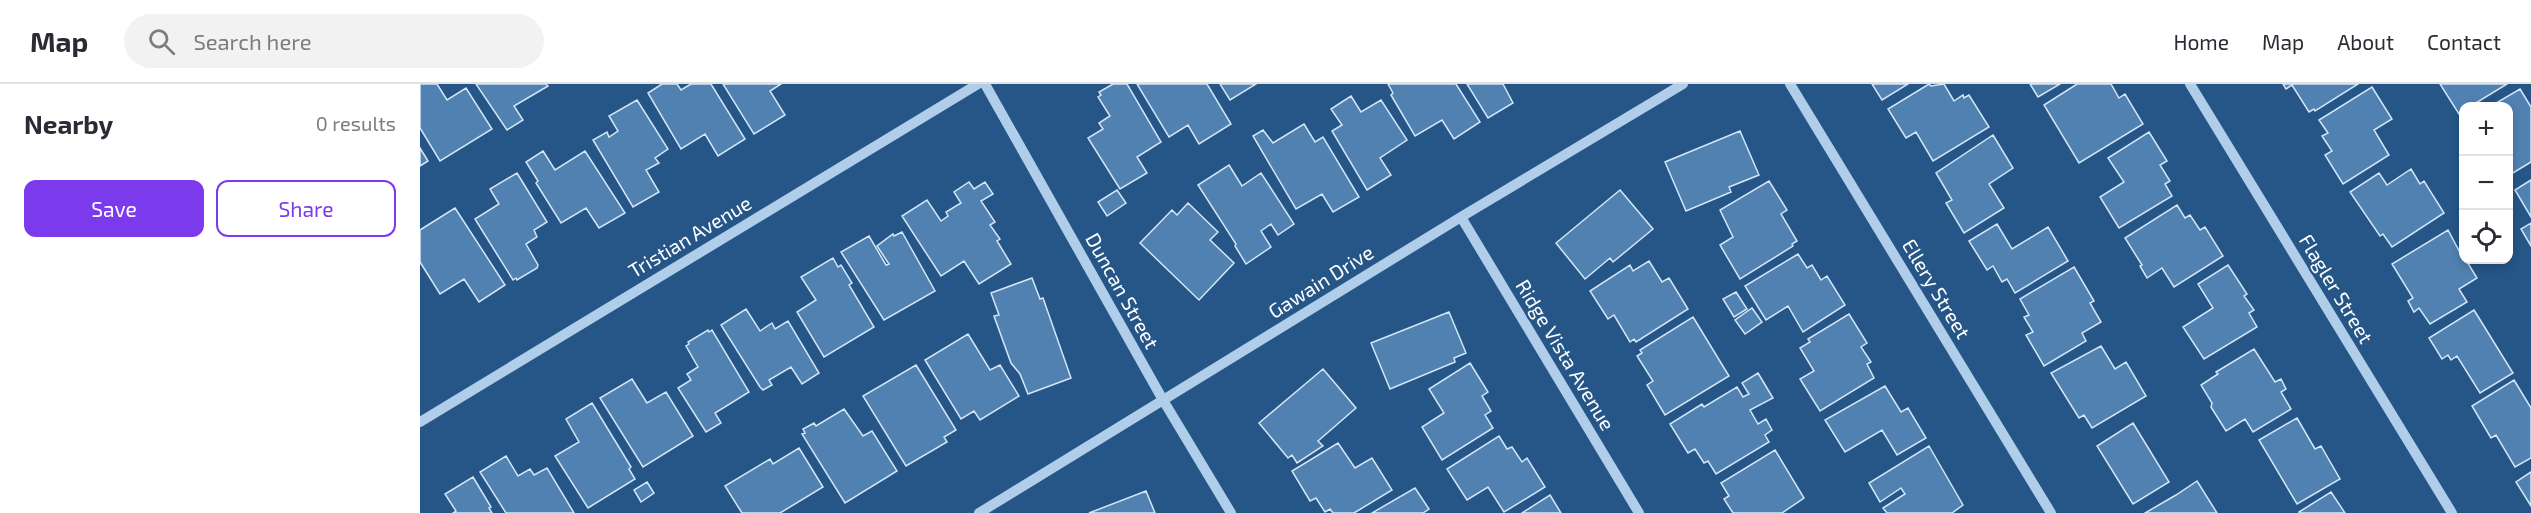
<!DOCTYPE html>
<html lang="en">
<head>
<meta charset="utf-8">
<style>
	:root { --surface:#fff; --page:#f2f2f3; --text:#2b2b33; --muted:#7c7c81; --line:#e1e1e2; --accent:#7c3aed }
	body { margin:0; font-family:"Exo 2",sans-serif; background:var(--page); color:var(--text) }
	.controls { position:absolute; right:18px; top:18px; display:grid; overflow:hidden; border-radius:12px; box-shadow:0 3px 9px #0003 }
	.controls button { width:54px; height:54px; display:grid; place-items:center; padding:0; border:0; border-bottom:2px solid var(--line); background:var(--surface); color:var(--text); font:30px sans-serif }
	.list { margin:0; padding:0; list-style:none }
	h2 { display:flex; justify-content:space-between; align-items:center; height:78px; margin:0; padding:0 24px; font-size:26px }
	h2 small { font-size:20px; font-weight:400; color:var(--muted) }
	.actions { display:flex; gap:12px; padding:18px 24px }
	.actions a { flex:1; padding:14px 0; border:2px solid var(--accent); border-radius:12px; text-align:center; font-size:21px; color:var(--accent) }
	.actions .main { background:var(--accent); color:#fff }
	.icon { flex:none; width:33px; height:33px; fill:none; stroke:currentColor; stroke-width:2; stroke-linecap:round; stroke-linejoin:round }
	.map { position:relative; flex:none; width:2111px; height:429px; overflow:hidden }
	header { display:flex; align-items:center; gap:36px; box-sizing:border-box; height:84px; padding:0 30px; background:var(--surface); border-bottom:2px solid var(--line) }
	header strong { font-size:28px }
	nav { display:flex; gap:33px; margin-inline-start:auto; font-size:21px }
	.search { width:420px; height:54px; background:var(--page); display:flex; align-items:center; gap:15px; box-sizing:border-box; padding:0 21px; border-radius:33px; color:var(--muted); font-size:22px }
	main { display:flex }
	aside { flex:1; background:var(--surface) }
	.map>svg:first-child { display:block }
</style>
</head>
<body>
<header>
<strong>Map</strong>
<div class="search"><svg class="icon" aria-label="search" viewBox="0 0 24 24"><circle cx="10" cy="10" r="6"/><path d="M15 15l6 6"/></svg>Search here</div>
<nav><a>Home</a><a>Map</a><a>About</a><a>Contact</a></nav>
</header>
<main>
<aside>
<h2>Nearby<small>0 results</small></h2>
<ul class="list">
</ul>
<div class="actions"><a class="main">Save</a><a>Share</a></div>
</aside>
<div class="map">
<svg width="2111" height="429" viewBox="0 0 2111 429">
	<rect width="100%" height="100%" fill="#255687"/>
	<path fill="#5181b1" stroke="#d4e6f7" stroke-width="1.5" d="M0,0h17l10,16 19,-12 26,41 -52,32 -20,-33z
		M56,0h70l2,2 -34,20 9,14 -16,10z
		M242,0h15l4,6 10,-6h20l34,55 -27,17 -13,-22 -24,15 -33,-56z
		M303,0h58l-11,7 15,24 -31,19z
		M693,0h14l34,58 -24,15 10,16 -27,16 -32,-51 15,-9 -4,-6 11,-7 -12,-19 3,-2 -2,-3z
		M717,0h70l24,40 -32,20 -11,-19 -19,12z
		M800,0h36l-26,16z
		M968,0h68l24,38 -26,17 -12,-19 -27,16 -24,-41 2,-2z
		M1047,0h36l10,19 -25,15z
		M1452,0h36l-26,16z
		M1509,0l2,2 13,-2 10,17 9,-6 1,3 5,-3 20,32 -56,34 -17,-29 -10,6 -18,-29z
		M1610,0h30l-22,13z
		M1657,0h34l8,14 6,-4 18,30 -64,39 -35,-58z
		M1863,0h75l-43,27 -1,-2 -5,3 -17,-27 -6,4z
		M2020,0h67l-36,22h-7v5l-5,3z
		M1952,3l20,32 -18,11 15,25 -46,29 -18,-29 7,-4 -10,-15 6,-3 -9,-13z
		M2100,5l11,18v55l-23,14v-70h-17z
		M931,12l10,16 20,-12 26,40 -27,18 11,17 -24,15 -35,-59 10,-6 -11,-16z
		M217,16l31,49 -13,9 4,5 -13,7 13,22 -26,15 -40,-67 14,-8 2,5 9,-6 -9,-15z
		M884,40l11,18 8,-5 36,60 -26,15 -11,-18 -26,15 -43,-73 10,-6 10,13z
		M1320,47l19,44 -30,12 2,5 -45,19 -21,-49z
		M1729,48l18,29 -7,4 10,16 -5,3 7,12 -53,32 -19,-31 24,-15 -16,-24z
		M1573,51l20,33 -24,16 15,24 -40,25 -18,-30 6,-3 -16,-27z
		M0,64l8,13 -8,5z
		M123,67l12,19 30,-19 40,62 -26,15 -13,-20 -25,15 -25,-40 2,-2 -12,-19z
		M809,81l13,21 19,-13 33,51 -16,11 -7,-11 -10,7 10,16 -25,17 -11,-18 1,-2 -38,-59z
		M1991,85l9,15 4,-3 20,32 -52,34 -9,-13 -3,2 -30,-44 29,-19 8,12z
		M97,89l30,49 -13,8 3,7 -11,7 12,21 -1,3 -20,12 -1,-2 -3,2 -38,-61 24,-15 -9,-15z
		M2111,96v37l-16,-27z
		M1349,97l18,29 -6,4 16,27 -5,3 1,2 -53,33 -20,-34 13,-8 -13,-27z
		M549,98l5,7 11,-7 8,12 -12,7 14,21 -5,3 10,14 -3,2 14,23 -32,20 -15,-23 -23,15 -39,-60 25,-16 14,21 7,-5 -2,-4 15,-9 -7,-11z
		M697,106l9,13 -19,13 -9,-14z
		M1200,106l33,39 -40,33 -3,-4 -25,21 -29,-36z
		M768,119l30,29 -8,8 24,23 -35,37 -59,-57 32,-33 5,5z
		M1757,121l8,13 5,-3 10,15 5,-3 18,29 -49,31 -12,-19 -15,10 -7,-12 2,-1 -17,-27z
		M35,124l50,77 -26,17 -15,-23 -24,15 -20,-32v-32z
		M2111,139v23l-10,-17z
		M1577,140l15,25 36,-22 20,34 -53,32 -8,-14 -5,3 -9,-16 -6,4 -18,-29z
		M2028,146l16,30h2l11,18 -18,11 8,13 -37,22 -11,-16 -5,4 -6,-11 5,-3 -21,-34z
		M482,148l33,59 -51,29 -43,-68 28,-16 17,29 3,-1 -12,-18 16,-12 1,2z
		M1378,170l9,14 5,-3 9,15 6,-4 18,29 -42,27 -15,-26 -22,14 -21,-34z
		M413,174l5,9 3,-2 11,18 -3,2 25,42 -50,30 -27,-45 19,-12 -15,-23z
		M1229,177l13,21 7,-4 19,31 -52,33 -2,-3 -4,3 -16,-27 -6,4 -18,-28 40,-26 3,6z
		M1808,181l19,29 -3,2 10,14 -5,3 8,14 -53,32 -21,-32 30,-19 -15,-24z
		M1654,183l20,34 -4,2 11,19 -19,11 4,8 -42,25 -18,-31 7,-3 -9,-15 5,-2 -9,-16z
		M612,194l8,21 3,-1 28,80 -43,16 -8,-20 -9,-11 -17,-47 5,-1 -8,-22z
		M1316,208l11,17 -13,8 -11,-18z
		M1332,224l10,14 -17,12 -10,-14z
		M326,225l14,22 12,-8 3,6 13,-8 31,52 -17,11 -11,-17 -22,13 3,5 -9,5 -3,-3 -39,-62z
		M2054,226l39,63 -33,20 -23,-37 -6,4 -3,-5 -6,4 -13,-21z
		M1029,228l17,41 -12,5 1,4 -65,27 -19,-46z
		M1429,230l18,29 -6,4 10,15 -4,2 7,14 -54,33 -20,-32 14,-8 -14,-23 10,-6 -2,-3z
		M1273,233l36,59 -64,39 -18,-30 6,-4 -16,-25 5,-3 -2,-3z
		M288,246l1,2 3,-2 37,62 -34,21 6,10 -15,9 -28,-44 13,-8 -4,-6 11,-7 -12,-21 3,-2 -1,-2z
		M548,250l22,36 10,-5 19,31 -39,24 -6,-9 -13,8 -36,-59z
		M1681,262l14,23 11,-7 20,34 -54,32 -8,-13 -5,3 -28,-45z
		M1834,265l21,33 6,-3 5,10 -5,3 10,17 -38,23 -8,-13 -19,12 -15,-24 1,-4 -11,-18 17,-11 -2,-2z
		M1050,279l18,29 -6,4 9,15 -6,4 8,13 -51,32 -20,-33 22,-14 -15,-24z
		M496,281l40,65 -12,7 3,5 -41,24 -43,-70z
		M903,285l33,39 -38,33 5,5 -26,17 -5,-8 -4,3 -29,-35z
		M1338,289l15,25 -23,12 8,14 8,-5 6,11 -7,5 4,7 -53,32 -8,-13 -4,2 -9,-14 -7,4 -18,-29 32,-20 2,3 33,-20 6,10 6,-3 -7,-11z
		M212,295l15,24 19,-11 27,44 -50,31 -43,-69z
		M2094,296l17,28v50l-16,9 -19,-32 -5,3 -19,-32z
		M1465,302l16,26 7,-4 18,30 -29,17 -15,-25 -37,22 -20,-32z
		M172,319l39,64 -2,2 6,10 -47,29 -33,-52 24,-14 -13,-23z
		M424,325l19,27 9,-5 25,40 -52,32 -43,-69 3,-1 -2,-4 11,-6 2,3z
		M1877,334l18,31 6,-3 19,33 -43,25 -38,-64z
		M1713,339l36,59 -36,22 -36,-58z
		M1079,352l8,13 5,-2 10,15 5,-4 18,29 -41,25 -16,-25 -21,13 -20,-31z
		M918,359l17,25 17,-10 20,32 -38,23h-21l-3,-4 -5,3 -9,-14 -6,3 -18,-30z
		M1509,362l34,59 -11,8h-65l-4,-5 22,-14 -4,-6 -21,14 -11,-19z
		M379,364l24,39 -43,26h-38l-17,-27 45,-27 3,5z
		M1355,366l29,48 -22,15h-49l-9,-14 5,-3 -8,-13z
		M86,372l12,20 12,-7 4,6 13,-7 27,45h-68l-26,-41z
		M2111,388v34l-15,-24z
		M53,393l18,30 -2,1 3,5h-39l3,-2 -11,-17z
		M1777,397l20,32h-72l31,-18z
		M227,398l7,11 -13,9 -7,-12z
		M995,404l14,21 -6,4h-51z
		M726,407l9,22h-66z
		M1911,408l14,21h-46v-1z
		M1130,411l11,18h-39z"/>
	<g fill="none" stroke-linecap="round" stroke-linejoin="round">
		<path stroke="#b0cde9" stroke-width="10" d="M565,0l178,316 68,113
			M1370,0l261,429
			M1770,0l262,429
			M1041,133l178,296
			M0,338l558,-338
			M559,429l482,-296 222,-133"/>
	</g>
	<g text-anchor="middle" stroke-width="4.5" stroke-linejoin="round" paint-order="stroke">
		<g font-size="20" fill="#fff" stroke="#255687">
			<text transform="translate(270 153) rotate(-31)" y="7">Tristian Avenue</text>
			<text transform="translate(901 198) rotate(-32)" y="7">Gawain Drive</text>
			<text transform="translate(1516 205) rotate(59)" y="7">Ellery Street</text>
			<text transform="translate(1916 205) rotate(59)" y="7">Flagler Street</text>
			<text transform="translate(702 207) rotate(61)" y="7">Duncan Street</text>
			<text transform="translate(1145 271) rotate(59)" y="7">Ridge Vista Avenue</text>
		</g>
	</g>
</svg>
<div class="controls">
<button>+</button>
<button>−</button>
<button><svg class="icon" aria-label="locate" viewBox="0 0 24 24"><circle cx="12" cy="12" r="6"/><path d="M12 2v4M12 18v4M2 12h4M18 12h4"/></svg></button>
</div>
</div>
</main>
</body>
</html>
